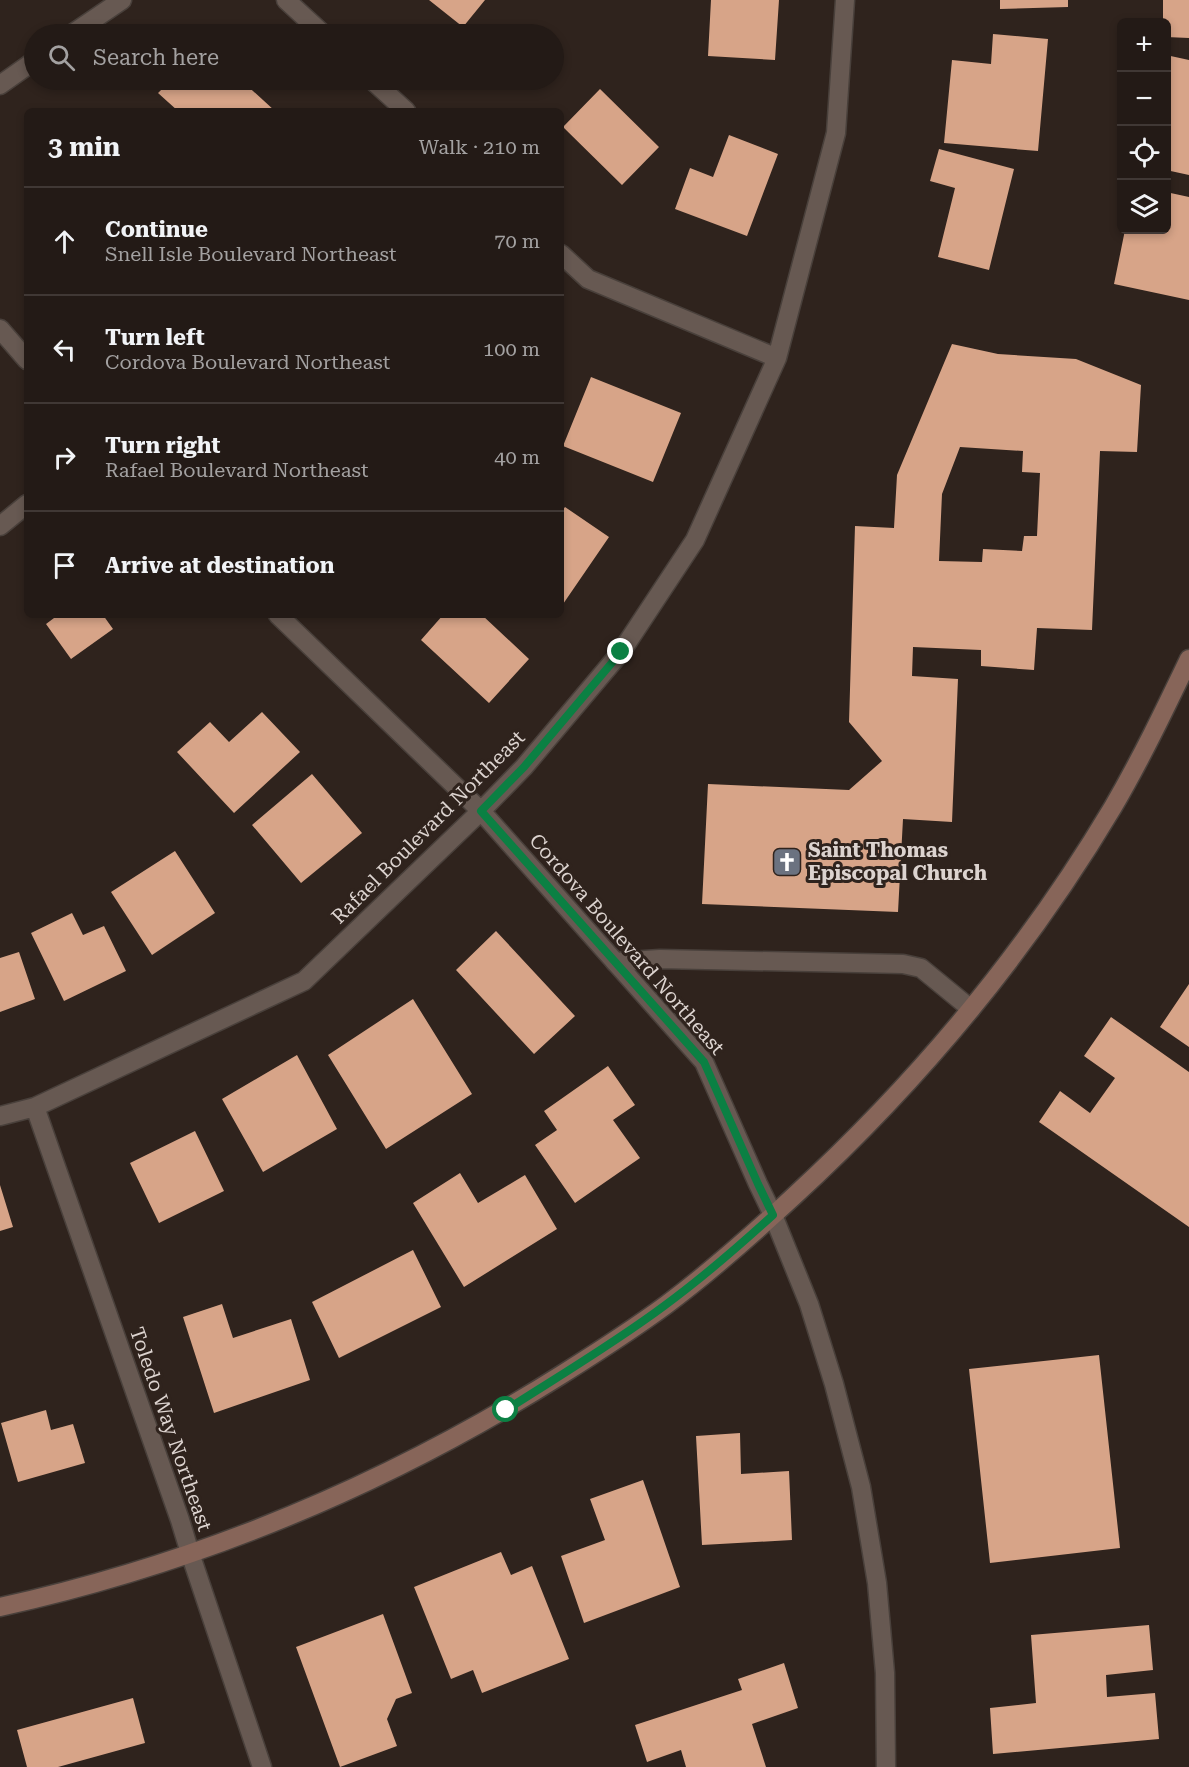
<!DOCTYPE html>
<html lang="en">
<head>
<meta charset="utf-8">
<style>
	:root { --surface:#231a16; --page:#2b231f; --text:#f1f3f6; --muted:#a3a1a1; --line:#403835 }
	body { margin:0; font-family:"Roboto Serif",serif; background:var(--page); color:var(--text) }
	.controls { position:absolute; right:18px; top:18px; display:grid; overflow:hidden; border-radius:9px; box-shadow:0 3px 9px #0003 }
	.controls button { width:54px; height:54px; display:grid; place-items:center; padding:0; border:0; border-bottom:2px solid var(--line); background:var(--surface); color:var(--text); font:30px sans-serif }
	.stop { position:absolute; width:18px; height:18px; margin:-14px; border:4px solid #0b8043; border-radius:50%; background:#fff }
	.stop.end { background:#0b8043; border-color:#fff; box-shadow:0 2px 6px #0008 }
	.list { margin:0; padding:0; list-style:none }
	h2 { display:flex; justify-content:space-between; align-items:center; height:78px; margin:0; padding:0 24px; font-size:26px }
	h2 small { font-size:20px; font-weight:400; color:var(--muted) }
	.list li { display:grid; grid-template-columns:39px 1fr auto; gap:18px; align-items:center; box-sizing:border-box; height:108px; padding:0 24px; border-top:2px solid var(--line) }
	.list b { display:block; font-size:22px; white-space:nowrap }
	.list p { margin:0; font-size:20px; white-space:nowrap; color:var(--muted) }
	.list em { font-size:20px; font-style:normal; color:var(--muted) }
	.icon { flex:none; width:33px; height:33px; fill:none; stroke:currentColor; stroke-width:2; stroke-linecap:round; stroke-linejoin:round }
	.map { position:relative; flex:none; width:1189px; height:1767px; overflow:hidden }
	.search { position:absolute; background:var(--surface); box-shadow:0 3px 9px #0003; left:24px; top:24px; width:540px; height:66px; display:flex; align-items:center; gap:15px; box-sizing:border-box; padding:0 21px; border-radius:33px; color:var(--muted); font-size:22px }
	.panel { position:absolute; background:var(--surface); box-shadow:0 3px 9px #0003; left:24px; top:108px; width:540px; height:510px; border-radius:9px }
	.map>svg:first-child { display:block }
</style>
</head>
<body>
<div class="map">
<svg width="1189" height="1767" viewBox="0 0 1189 1767">
	<rect width="100%" height="100%" fill="#2f231d"/>
	<path fill="#d7a488" fill-rule="evenodd" d="M429,0h56l-22,27z
		M711,0h68l-4,60 -67,-4z
		M1000,0h68v7l-68,2z
		M1163,0h26v38l-23,-1v-15h-3z
		M993,34l55,5 -10,112 -94,-8 8,-83 39,4z
		M1166,55l23,5v115l-23,-5z
		M171,80h70l34,31h-97l-20,-18z
		M600,89l59,58 -37,38 -59,-58z
		M729,135l49,19 -31,82 -72,-27 15,-41 23,9z
		M939,149l75,20 -25,101 -51,-13 17,-69 -25,-7z
		M1166,192l23,5v103l-75,-16 11,-54h41z
		M952,344l46,10 78,5 65,26 -4,67 -37,-1 -8,179 -55,-2 -3,42 -53,-4v-16l-68,-3 -1,29 46,3 -6,143 -49,-3 -5,93 -196,-8 6,-120 141,6 33,-29 -33,-39 6,-196 39,2 3,-53zM960,447l63,4 -1,21 18,1 -3,63h-13l-2,15 -39,-2 -1,13 -43,-1 3,-67z
		M591,377l90,36 -28,69 -90,-36z
		M565,507l44,30 -48,70v-95z
		M58,615h45l10,14 -42,30 -25,-35z
		M443,615h39l47,44 -40,44 -68,-63z
		M262,712l38,40 -66,61 -57,-61 33,-30 19,20z
		M312,774l50,59 -61,50 -49,-58z
		M175,851l40,62 -63,42 -41,-63z
		M72,913l11,22 21,-9 22,45 -62,30 -33,-68z
		M496,931l79,85 -41,38 -78,-84z
		M19,952l16,47 -35,13v-54z
		M1189,984v63l-29,-20z
		M413,999l59,95 -86,55 -58,-94z
		M1111,1017l78,55v155l-150,-105 21,-31 30,22 25,-35 -31,-22z
		M297,1055l40,74 -74,43 -41,-73z
		M608,1066l27,39 -22,15 27,38 -65,45 -40,-58 22,-15 -13,-19z
		M195,1131l29,60 -65,32 -29,-60z
		M460,1173l18,30 47,-28 32,54 -93,58 -51,-84z
		M0,1185l13,42 -13,4z
		M413,1250l28,57 -102,51 -27,-56z
		M222,1304l11,34 58,-19 19,61 -96,33 -31,-96z
		M1099,1355l21,193 -130,15 -21,-194z
		M46,1410l5,20 22,-6 12,39 -67,19 -17,-59z
		M740,1433l1,41 48,-3 3,69 -90,5 -6,-109z
		M643,1480l37,107 -96,36 -23,-67 44,-16 -15,-41z
		M501,1552l10,23 21,-9 37,93 -87,34 -9,-23 -22,9 -37,-92z
		M383,1614l29,79 -16,6 -9,20 10,27 -57,21 -44,-120z
		M1149,1625l4,45 -47,5 1,22 48,-4 4,46 -166,15 -3,-46 46,-5 -5,-68z
		M784,1663l14,45 -46,16 14,43h-80l-5,-17 -34,12 -12,-37 107,-35 -4,-11z
		M133,1698l12,45 -87,24h-31l-10,-37z"/>
	<g fill="none" stroke-linecap="round" stroke-linejoin="round">
		<g stroke="#49403b" stroke-width="21">
			<path id="lane" d="M615,962l45,-3 243,5 18,4 50,41"/>
		</g>
		<g stroke="#49403b" stroke-width="21">
			<path id="street" d="M286,0l37,34
				M72,34l50,-34
				M372,80l34,31
				M0,85l34,-24
				M561,254l27,25 189,79
				M0,329l27,31
				M0,526l27,-22
				M278,615l203,196 223,251 54,122 15,31 36,89 25,80 27,103 16,96 8,90 1,94
				M35,1107l145,413 10,33 72,214
				M0,1116l35,-9 269,-126 177,-170 43,-44 97,-115 74,-112 82,-182 59,-225 9,-133"/>
		</g>
		<g stroke="#49403b" stroke-width="21">
			<path id="secondary" d="M0,1607c199,-44 388,-123 561,-232 35,-22 71,-45 105,-70 44,-33 86,-70 127,-108 124,-114 233,-244 320,-390 28,-48 52,-98 76,-148"/>
		</g>
		<use href="#lane" stroke="#675952" stroke-width="18"/>
		<use href="#street" stroke="#675952" stroke-width="18"/>
		<use href="#secondary" stroke="#876559" stroke-width="18"/>
	</g>
	<g fill="none" stroke-linecap="round" stroke-linejoin="round">
		<path stroke="#0b8043" stroke-width="8" d="M506,1410c53,-34 107,-66 158,-104 38,-28 74,-59 109,-91l-15,-31 -54,-122 -223,-251 43,-44 97,-115"/>
	</g>
	<defs>
		<g id="church-square" transform="scale(1.5)"><rect x="-9" y="-9" width="18" height="18" rx="4" fill="#6b7280" stroke="#2f231d"/><path d="M-1.2-6h2.4v3.5h3.3v2.4h-3.3V6h-2.4V-.1h-3.3v-2.4h3.3Z" fill="#fff"/></g>
	</defs>
	<g fill-rule="evenodd">
		<use href="#church-square" x="787" y="862"/>
	</g>
	<g text-anchor="middle" stroke-width="6" stroke-linejoin="round" paint-order="stroke">
		<g font-size="20" fill="#dcd3cf" stroke="#2f231d">
			<text transform="translate(428 827) rotate(-45)" y="7">Rafael Boulevard Northeast</text>
			<text transform="translate(627 944) rotate(49)" y="7">Cordova Boulevard Northeast</text>
			<text transform="translate(171 1429) rotate(71)" y="7">Toledo Way Northeast</text>
		</g>
		<g font-size="20" font-weight="bold" fill="#dcd3cf" stroke="#2f231d" text-anchor="start">
			<text x="808" y="857">Saint Thomas<tspan x="808" dy="23">Episcopal Church</tspan></text>
		</g>
	</g>
</svg>
<div class="controls">
<button>+</button>
<button>−</button>
<button><svg class="icon" aria-label="locate" viewBox="0 0 24 24"><circle cx="12" cy="12" r="6"/><path d="M12 2v4M12 18v4M2 12h4M18 12h4"/></svg></button>
<button><svg class="icon" aria-label="layers" viewBox="0 0 24 24"><path d="M12 4l9 5-9 5-9-5zM3 14l9 5 9-5"/></svg></button>
</div>
<div class="stop" style="left:506px;top:1410px"></div>
<div class="stop end" style="left:621px;top:652px"></div>
<div class="search"><svg class="icon" aria-label="search" viewBox="0 0 24 24"><circle cx="10" cy="10" r="6"/><path d="M15 15l6 6"/></svg>Search here</div>
<section class="panel">
<h2>3 min<small>Walk · 210 m</small></h2>
<ul class="list">
<li><svg class="icon" aria-label="ahead" viewBox="0 0 24 24"><path d="M12 20V5M6 11l6-6 6 6"/></svg><div><b>Continue</b><p>Snell Isle Boulevard Northeast</p></div><em>70 m</em></li>
<li><svg class="icon" aria-label="left" viewBox="0 0 24 24"><path d="M17 20v-9H6M10 6l-5 5 5 5"/></svg><div><b>Turn left</b><p>Cordova Boulevard Northeast</p></div><em>100 m</em></li>
<li><svg class="icon" aria-label="right" viewBox="0 0 24 24"><path d="M7 20v-9h11M14 6l5 5-5 5"/></svg><div><b>Turn right</b><p>Rafael Boulevard Northeast</p></div><em>40 m</em></li>
<li><svg class="icon" aria-label="arrive" viewBox="0 0 24 24"><path d="M6 21V4h12l-3 4 3 4H6"/></svg><div><b>Arrive at destination</b></div></li>
</ul>
</section>
</div>
</body>
</html>
